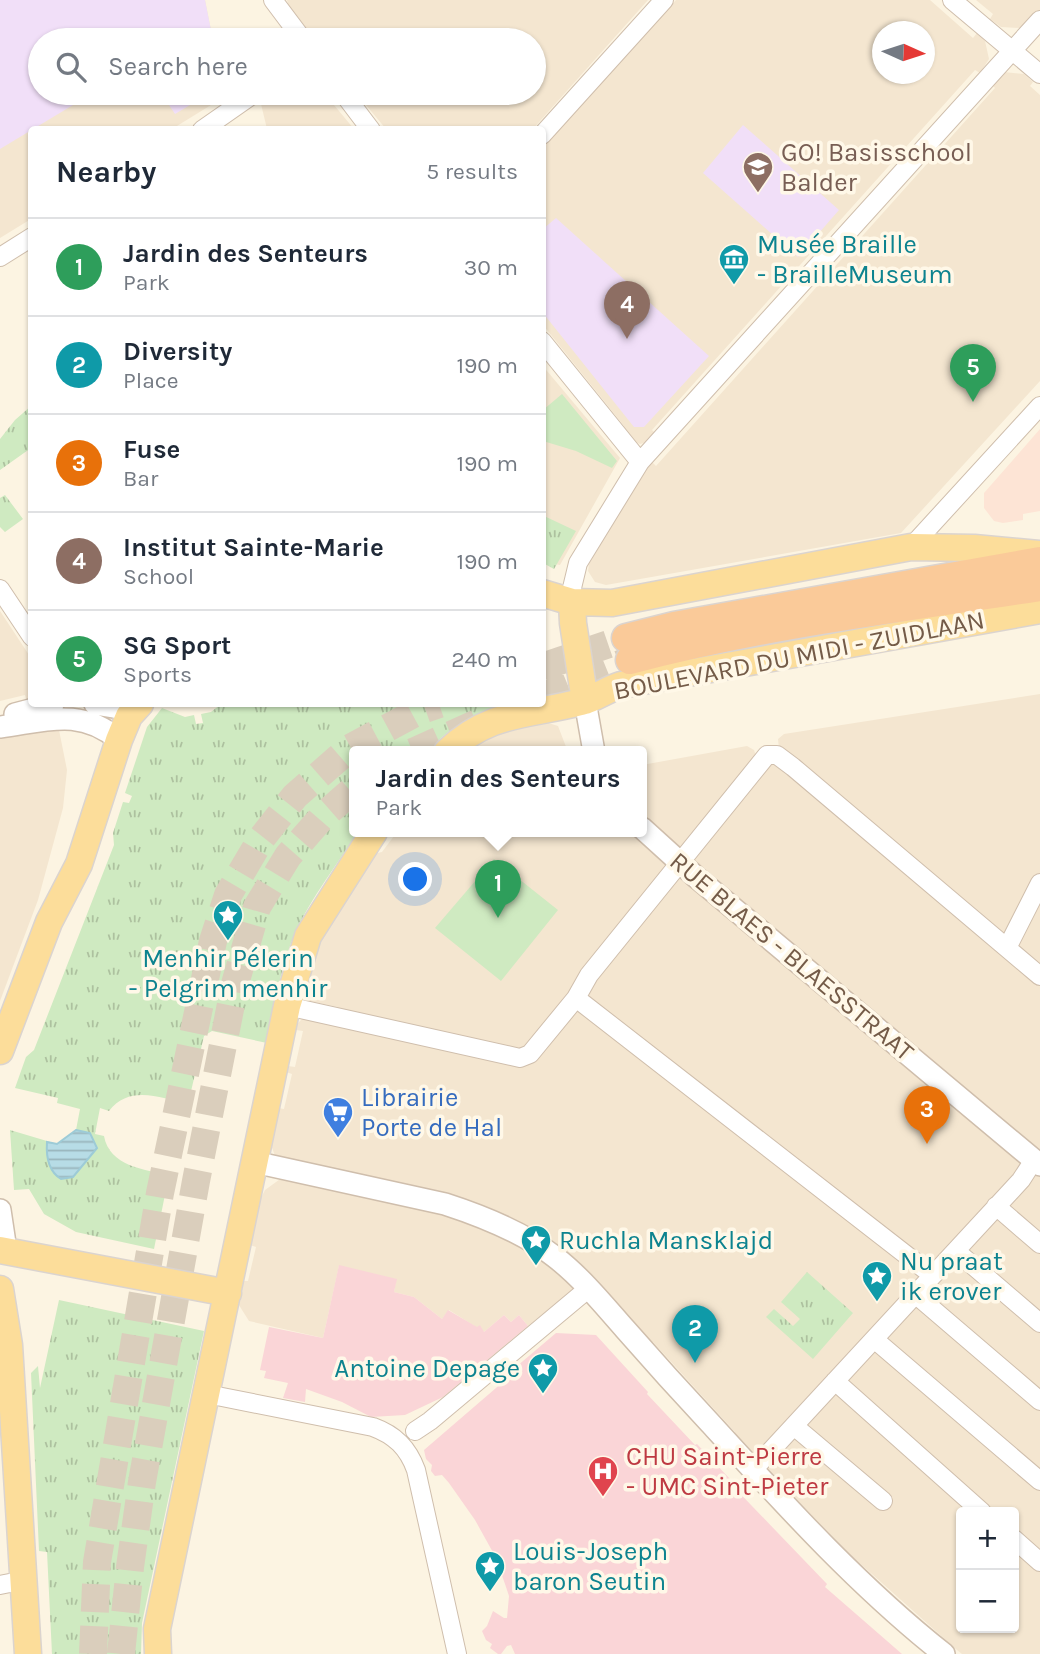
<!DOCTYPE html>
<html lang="en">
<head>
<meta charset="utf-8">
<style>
	:root { --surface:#fff; --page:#f2f2f3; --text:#1f2937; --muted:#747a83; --line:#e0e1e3; --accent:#db2777 }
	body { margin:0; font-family:Karla,sans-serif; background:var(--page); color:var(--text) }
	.controls { position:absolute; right:21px; bottom:21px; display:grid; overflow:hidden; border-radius:7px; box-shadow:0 2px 5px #0004 }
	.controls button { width:63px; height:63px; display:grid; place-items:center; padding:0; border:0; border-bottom:2px solid var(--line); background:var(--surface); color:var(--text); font:35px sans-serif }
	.compass { position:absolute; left:872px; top:21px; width:63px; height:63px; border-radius:50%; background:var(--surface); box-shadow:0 2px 5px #0004; rotate:93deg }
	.you { position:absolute; left:416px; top:880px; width:24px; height:24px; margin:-18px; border:5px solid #fff; border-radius:50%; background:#1a73e8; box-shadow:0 0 0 10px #1a73e833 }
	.badge { display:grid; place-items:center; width:46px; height:46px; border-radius:50%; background:var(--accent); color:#fff; font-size:23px; font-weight:700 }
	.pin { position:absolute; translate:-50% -58px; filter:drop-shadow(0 2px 4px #0008) }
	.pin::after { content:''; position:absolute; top:37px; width:24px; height:21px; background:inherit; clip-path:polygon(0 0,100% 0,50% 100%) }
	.popup { position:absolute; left:349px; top:746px; width:298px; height:91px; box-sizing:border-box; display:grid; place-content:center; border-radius:7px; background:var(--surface); filter:drop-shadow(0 2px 5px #0005); font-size:23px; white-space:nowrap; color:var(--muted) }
	.popup b { font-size:26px; color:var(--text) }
	.popup::after { content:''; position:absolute; left:50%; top:100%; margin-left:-14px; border:14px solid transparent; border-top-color:var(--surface) }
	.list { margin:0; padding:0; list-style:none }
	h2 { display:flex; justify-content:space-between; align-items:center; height:91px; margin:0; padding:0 28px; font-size:30px }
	h2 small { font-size:23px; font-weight:400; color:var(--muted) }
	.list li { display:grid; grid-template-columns:46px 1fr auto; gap:21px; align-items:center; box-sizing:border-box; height:98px; padding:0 28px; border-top:2px solid var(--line) }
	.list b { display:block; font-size:26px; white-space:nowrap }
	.list p { margin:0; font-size:23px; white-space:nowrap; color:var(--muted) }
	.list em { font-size:23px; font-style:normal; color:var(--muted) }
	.icon { flex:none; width:38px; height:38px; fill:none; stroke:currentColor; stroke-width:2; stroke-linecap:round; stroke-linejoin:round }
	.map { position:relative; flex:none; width:1040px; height:1654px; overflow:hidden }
	.search { position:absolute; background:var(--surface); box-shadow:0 2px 5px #0004; left:28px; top:28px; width:518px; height:77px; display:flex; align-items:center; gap:18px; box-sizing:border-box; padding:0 24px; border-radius:38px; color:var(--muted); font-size:26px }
	.panel { position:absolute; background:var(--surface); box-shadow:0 2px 5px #0004; left:28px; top:126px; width:518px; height:581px; border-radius:7px }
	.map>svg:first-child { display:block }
</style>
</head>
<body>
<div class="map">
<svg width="1040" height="1654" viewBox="0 0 1040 1654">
	<defs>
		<pattern id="grass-tufts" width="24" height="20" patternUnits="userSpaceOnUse" patternTransform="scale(1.75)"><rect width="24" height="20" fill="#cfeac1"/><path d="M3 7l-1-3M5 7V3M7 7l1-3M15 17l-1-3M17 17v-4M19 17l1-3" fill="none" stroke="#adc19f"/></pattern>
		<pattern id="water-rules" width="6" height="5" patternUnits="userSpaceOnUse" patternTransform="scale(1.75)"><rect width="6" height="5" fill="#b7dce6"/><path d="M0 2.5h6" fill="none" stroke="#99b5bc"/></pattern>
	</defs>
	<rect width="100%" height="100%" fill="#fcf4e2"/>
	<path fill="#f4e6d0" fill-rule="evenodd" d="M0,0h205l8,40h-173v53h180l-4,9 -44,27 -140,1 -1,89 -31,19z
		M287,0h361l-116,130 -146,-1 -30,-36h178v-53h-220l-25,-33z
		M676,0h254l43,38 4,-5 8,8 4,18 -9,14 -5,-3 -323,360 4,4 -8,8 -8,2 -7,-3 -9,-10v-5l-81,-101 -1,-179zM883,32h42v42h-42z
		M976,0h64v22l-20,6 -19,-1 -11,-8 3,-5z
		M1004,72l20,2 9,8 -3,4 10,9v286l-139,152 -295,52 -11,-3 -7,-11 1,-7 58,-98 5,-4 4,4 339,-378 -4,-4z
		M279,93h45l30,36h-87l-6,-25z
		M542,365l78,93 -60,107 -17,-3z
		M0,611l31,47v43h-4l-2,-6 -25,6z
		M1040,694v960h-78l-5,-4 -103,-92 -66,-67 -5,2 -51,-56 3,-5 -82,-90 -4,4 -88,-76 6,11 16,17 -20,18 -9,-11 -26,21 -9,-11 -8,7 -7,-7 -20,17 -35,-22 -7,9 -28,-22 -20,-5 2,-12 -57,-14 -16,72 -74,-17 -12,-19 6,-21h5l8,-34 -6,-2 8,-41 7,-14 18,-13 -12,-32 7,-37 6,1 8,-35 -6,-2 2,-6 7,1 8,-36 -7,-1v-5l7,-7 31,6 4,-17 -28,-6 -4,-5v-17l11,-33 56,-92 9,-2 15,-20h245v-67l105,-19 7,4 2,6 23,-7 -1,-10 6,-5zM961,1512h53v116h-53z
		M545,722l13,4 10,26h-105l30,-19z
		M58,725l9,45 -4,38 -25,92 -38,101v-262z"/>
	<path fill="#fde4d5" d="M1040,429v82l-17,3v6l-20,3 -9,-2 -10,-13v-15z"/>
	<path fill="#f1dff8" d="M0,0h205l8,40h-173v53h53l-93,56z
		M161,93h49l-35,21z
		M743,125l96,85 -41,47 -95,-84z
		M556,218l153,138 -65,71h-10l-91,-114v-84z"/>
	<path fill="#fad5d7" d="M339,1265l58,14 -3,13 20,5 28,22 6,-9 29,17 3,-2 4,7 20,-17 7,7 8,-7 9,11 -85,71 -38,18 -34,2 -29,-15 -36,-13 -1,13 -22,-4 5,-15 -24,-5 2,-7 -6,-1 9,-43 54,11z
		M556,1333l40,2 52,57 -1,2 48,51 2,-1 33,35 -2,2 99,103 -2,3 77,67h-387l-4,-9 -4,1 -6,8h-3l-8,-6 2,-4 -6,-4 -4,-9 5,-5 6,-15 11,7h3l2,-22 -4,-12 -10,-28 -20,-36 -26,-37 -7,-8 -7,1 -4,-5 1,-6 -6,-6 -2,-9 72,-62 8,-8 -1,-2z"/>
	<path fill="url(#grass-tufts)" d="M31,406v42l-31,22v-31l15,-19z
		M5,495l18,24 -18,13 -5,-5v-29z
		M542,515l34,16 -22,38 -11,-6z
		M221,704h289c-39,10 -55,20 -84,48h-72v80h4c-23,36 -52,72 -67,111 -12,32 -17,67 -24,100l-55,-12 -8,5 -16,68c-27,-6 -58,-20 -79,7l-9,-3 -5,26 9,2c5,30 41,34 65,39l-15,74 -78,-17 -32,-18 -15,-25 -15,1 -4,-60 47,14 19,-14 4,-21 -23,-6 1,-5 -43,-10 11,-31 8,-7 80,-205 -1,-12 10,-31 6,1 3,-7 -7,-3 22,-66 15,-19 23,9 9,-2 2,9 7,-1 -2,-9 10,-2z
		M807,1272l46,41 -40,46 -47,-42 8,-8 19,17 7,-7 -19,-17z
		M59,1300l145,31 -62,292 -1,31h-89l-5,-102 -8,-1 -8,-178 7,-7 2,22z"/>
	<path fill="#cfeac1" d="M562,394l55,67 -5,7 -36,-17 -33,-10v-31z
		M494,859l64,51 -57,71 -66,-53z"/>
	<path fill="url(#water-rules)" stroke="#9dcbd7" stroke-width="2" d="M76,1130l14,3 7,15 -24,29 -12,2c-13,-8 -15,-23 -14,-37l10,2z"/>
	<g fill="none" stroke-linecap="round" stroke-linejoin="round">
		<path stroke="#dacebc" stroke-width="28" stroke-dasharray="28 14" stroke-linecap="butt" d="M542,667l84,-29
			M542,696l88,-36
			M413,752l67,-30
			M93,1654l4,-92 63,-369 53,-252 15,-46 33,-56 34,-43 55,-48 69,-37 20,-7
			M121,1654l9,-87 12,-85 54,-301 39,-197 22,-77 31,-51 35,-40 31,-27"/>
		<g stroke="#cfbeac" stroke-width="20">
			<path id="minor" d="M273,0l30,40
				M952,0l88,74
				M343,93l28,37
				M202,130l53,-37
				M542,135l122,-135
				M0,257l32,-20
				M542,341l98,121
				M911,547l129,-141
				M0,589l32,48
				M572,602v-14l6,-25 62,-101 400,-442
				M1007,948l33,-65
				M576,998l356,277
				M287,1006l233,52 10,-4 46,-56 13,-23 178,-220h10l16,12 247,209
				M996,1206l44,38
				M956,1251l84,72
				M915,1294l125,107
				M874,1339l166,142
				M835,1381l147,131
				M207,1394l166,33c22,8 35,21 43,43l41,184
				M794,1426l89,75
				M415,1431l15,-10 159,-133
				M753,1470l268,-290 13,-20
				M1014,1539l26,23
				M0,1585l25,-5"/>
		</g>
		<g stroke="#cfbeac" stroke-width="24">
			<path id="tertiary" d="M585,701l9,51
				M95,704l24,4 18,-4
				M15,714l38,-10
				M0,727c46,-6 80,-20 119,13
				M642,828l54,49 344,288
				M254,1162l191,42c37,12 78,28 110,53 26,20 48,47 70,72 28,32 56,63 85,94 74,81 148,163 234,231
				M0,1210l6,40"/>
		</g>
		<g stroke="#dbd4cf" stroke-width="29">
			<path id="primary" d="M542,593l30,9 40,1 299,-56 63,1 66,6
				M572,602l1,21 12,78
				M447,752c42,-41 81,-36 134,-50 14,-3 26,-13 40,-17l419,-75
				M0,1051l49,-129 30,-58 40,-124 10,-24 11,-12
				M0,1250l228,43
				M0,1289l9,56 19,309
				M158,1654l-1,-25 130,-623 21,-70 66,-104"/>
		</g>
		<g stroke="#dbd4cf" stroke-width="31">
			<path id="trunk" d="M626,638l48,-12 366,-65
				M630,660c134,-36 273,-52 410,-73"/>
		</g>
		<use href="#minor" stroke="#fff" stroke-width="18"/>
		<use href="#tertiary" stroke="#fff" stroke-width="21"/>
		<use href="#primary" stroke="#fcdd9a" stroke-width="26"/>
		<use href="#trunk" stroke="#faca99" stroke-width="28"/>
	</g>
	<defs>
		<g id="school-pin" transform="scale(1.575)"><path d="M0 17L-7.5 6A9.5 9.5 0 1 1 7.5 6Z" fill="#8d6e63" stroke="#fff8e8"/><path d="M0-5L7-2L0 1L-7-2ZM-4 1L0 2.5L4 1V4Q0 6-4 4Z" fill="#fff"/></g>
		<g id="museum-pin" transform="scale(1.575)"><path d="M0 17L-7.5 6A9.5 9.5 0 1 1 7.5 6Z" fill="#0f9aa8" stroke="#fff8e8"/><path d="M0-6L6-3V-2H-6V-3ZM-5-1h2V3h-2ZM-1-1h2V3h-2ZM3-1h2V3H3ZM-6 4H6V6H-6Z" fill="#fff"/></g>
		<g id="sight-pin" transform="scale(1.575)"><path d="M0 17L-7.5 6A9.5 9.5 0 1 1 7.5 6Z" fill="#0f9aa8" stroke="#fff8e8"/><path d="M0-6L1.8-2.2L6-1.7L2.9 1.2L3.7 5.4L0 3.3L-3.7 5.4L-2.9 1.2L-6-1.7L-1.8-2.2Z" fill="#fff"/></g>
		<g id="supermarket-pin" transform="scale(1.575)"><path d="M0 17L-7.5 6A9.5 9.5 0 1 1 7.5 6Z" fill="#3f7fe0" stroke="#fff8e8"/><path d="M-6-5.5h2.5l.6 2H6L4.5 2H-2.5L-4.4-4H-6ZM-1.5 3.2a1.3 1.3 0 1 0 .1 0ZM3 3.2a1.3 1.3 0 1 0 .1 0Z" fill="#fff"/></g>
		<g id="hospital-pin" transform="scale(1.575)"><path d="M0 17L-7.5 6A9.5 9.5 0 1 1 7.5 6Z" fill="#e0444e" stroke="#fff8e8"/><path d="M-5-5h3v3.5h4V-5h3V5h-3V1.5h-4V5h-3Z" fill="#fff"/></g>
	</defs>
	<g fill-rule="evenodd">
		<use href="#school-pin" x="758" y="167"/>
		<use href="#museum-pin" x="734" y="259"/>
		<use href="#sight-pin" x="228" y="915"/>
		<use href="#supermarket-pin" x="338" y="1112"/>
		<use href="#sight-pin" x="536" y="1240"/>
		<use href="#sight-pin" x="877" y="1276"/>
		<use href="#sight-pin" x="543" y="1368"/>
		<use href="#hospital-pin" x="603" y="1471"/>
		<use href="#sight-pin" x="490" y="1566"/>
	</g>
	<g text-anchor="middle" stroke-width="7" stroke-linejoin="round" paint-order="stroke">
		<g font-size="26" fill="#785e54" stroke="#fff8e8" text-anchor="start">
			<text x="781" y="161">GO! Basisschool<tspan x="781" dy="30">Balder</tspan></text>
		</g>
		<g font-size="26" fill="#0d838f" stroke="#fff8e8" text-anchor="start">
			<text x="757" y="253">Musée Braille<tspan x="757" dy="30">- BrailleMuseum</tspan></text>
			<text x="228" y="967" text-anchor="middle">Menhir Pélerin<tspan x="228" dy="30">- Pelgrim menhir</tspan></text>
			<text x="559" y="1249">Ruchla Mansklajd</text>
			<text x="900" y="1270">Nu praat<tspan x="900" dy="30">ik erover</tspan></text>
			<text x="520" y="1377" text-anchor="end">Antoine Depage</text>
			<text x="513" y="1560">Louis-Joseph<tspan x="513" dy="30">baron Seutin</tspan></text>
		</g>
		<g font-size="26" fill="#745b48" stroke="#fff8e8">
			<text transform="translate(799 655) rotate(-11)" y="9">BOULEVARD DU MIDI - ZUIDLAAN</text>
			<text transform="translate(792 956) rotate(40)" y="9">RUE BLAES - BLAESSTRAAT</text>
		</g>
		<g font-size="26" fill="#366cbe" stroke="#fff8e8" text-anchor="start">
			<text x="361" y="1106">Librairie<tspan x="361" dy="30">Porte de Hal</tspan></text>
		</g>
		<g font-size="26" fill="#be3a42" stroke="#fff8e8" text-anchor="start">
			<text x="626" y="1465">CHU Saint-Pierre<tspan x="626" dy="30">- UMC Sint-Pieter</tspan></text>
		</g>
	</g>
</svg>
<div class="controls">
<button>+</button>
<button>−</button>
</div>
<svg class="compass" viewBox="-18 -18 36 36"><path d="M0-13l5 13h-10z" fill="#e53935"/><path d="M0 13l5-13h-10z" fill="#747a83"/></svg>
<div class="you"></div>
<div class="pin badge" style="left:498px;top:918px;background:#2e9e5b">1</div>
<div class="popup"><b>Jardin des Senteurs</b>Park</div>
<div class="pin badge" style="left:695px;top:1363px;background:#0f9aa8">2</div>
<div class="pin badge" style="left:927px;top:1144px;background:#e8710a">3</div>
<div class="pin badge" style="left:627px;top:339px;background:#8d6e63">4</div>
<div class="pin badge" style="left:973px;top:402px;background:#2e9e5b">5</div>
<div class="search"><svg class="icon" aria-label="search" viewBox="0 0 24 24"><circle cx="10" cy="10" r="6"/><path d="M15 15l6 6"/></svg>Search here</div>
<section class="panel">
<h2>Nearby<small>5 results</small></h2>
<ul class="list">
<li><span class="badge" style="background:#2e9e5b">1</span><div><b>Jardin des Senteurs</b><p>Park</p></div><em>30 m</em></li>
<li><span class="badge" style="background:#0f9aa8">2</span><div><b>Diversity</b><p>Place</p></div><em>190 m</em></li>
<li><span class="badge" style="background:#e8710a">3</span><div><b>Fuse</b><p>Bar</p></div><em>190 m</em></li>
<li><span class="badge" style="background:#8d6e63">4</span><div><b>Institut Sainte-Marie</b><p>School</p></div><em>190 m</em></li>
<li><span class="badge" style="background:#2e9e5b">5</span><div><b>SG Sport</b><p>Sports</p></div><em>240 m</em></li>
</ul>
</section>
</div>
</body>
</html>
